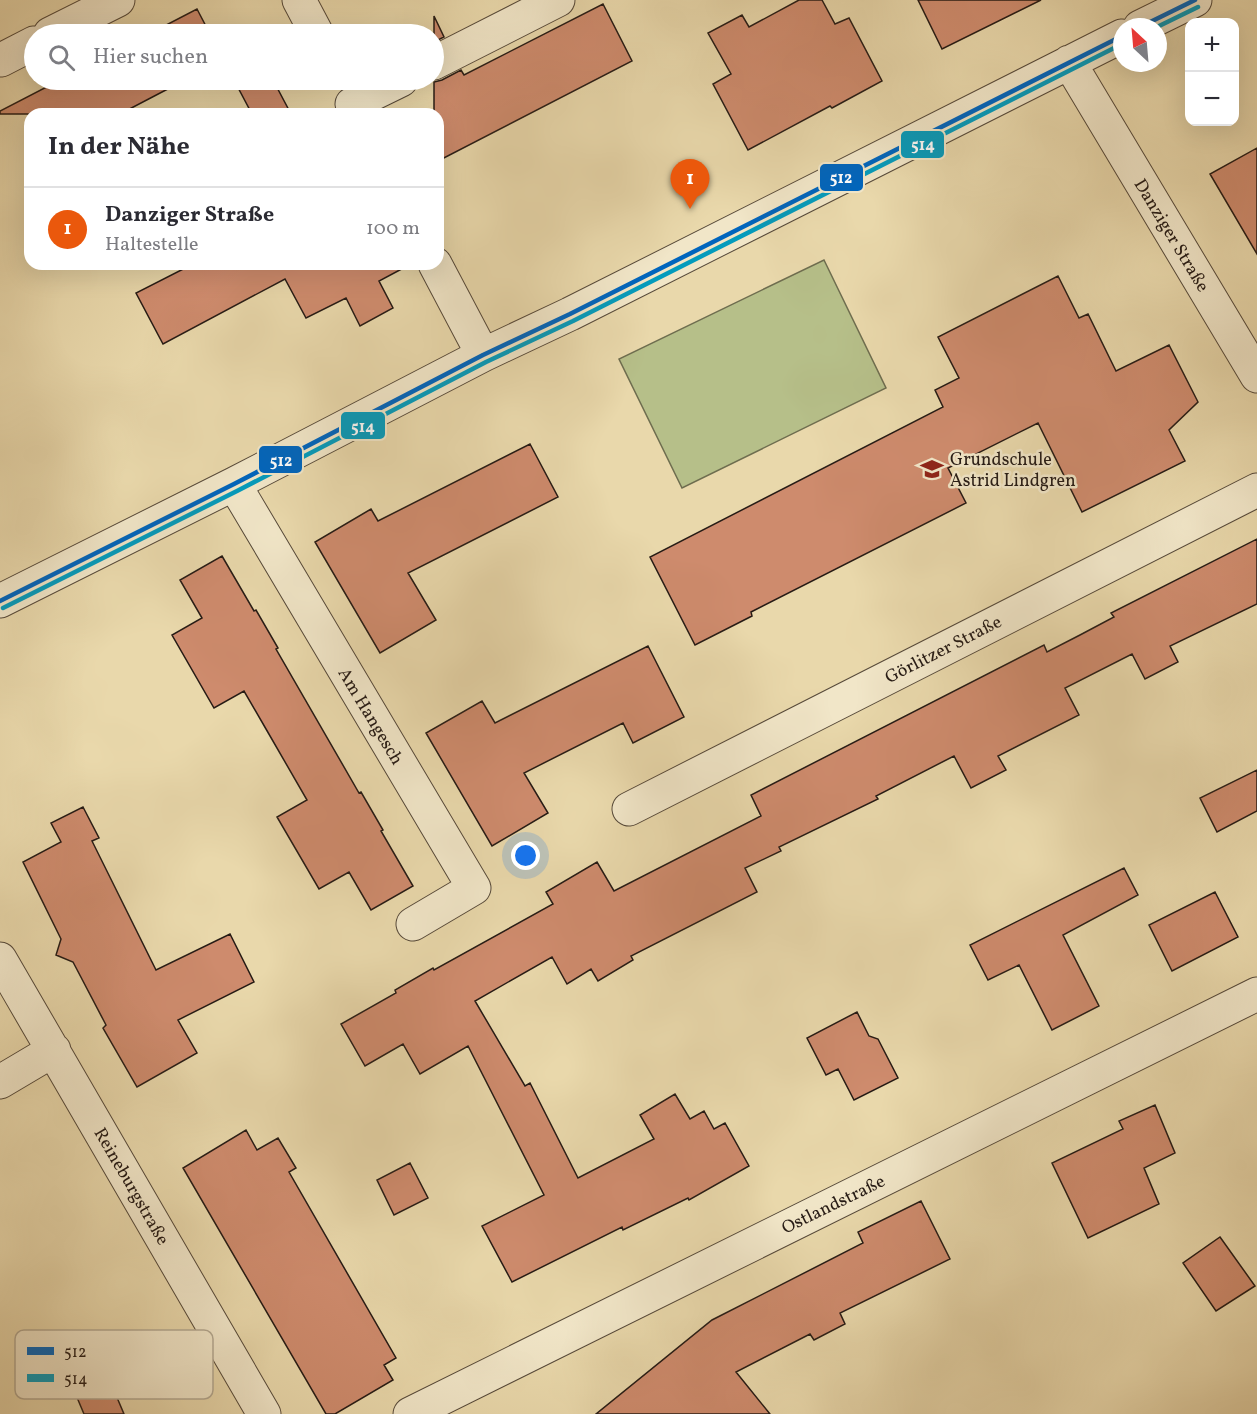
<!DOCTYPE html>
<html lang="de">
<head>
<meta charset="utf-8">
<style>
	:root { --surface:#fff; --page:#f7f7f7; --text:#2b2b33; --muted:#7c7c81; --line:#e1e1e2; --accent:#ea580c }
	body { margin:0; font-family:Vollkorn,serif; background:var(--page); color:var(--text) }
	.controls { position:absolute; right:18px; top:18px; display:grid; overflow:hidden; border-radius:12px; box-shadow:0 6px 24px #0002 }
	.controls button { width:54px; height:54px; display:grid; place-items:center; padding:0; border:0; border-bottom:2px solid var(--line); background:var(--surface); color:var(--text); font:30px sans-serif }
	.compass { position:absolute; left:1113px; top:18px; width:54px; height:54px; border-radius:50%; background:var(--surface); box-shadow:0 6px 24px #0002; rotate:334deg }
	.you { position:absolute; left:526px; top:856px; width:21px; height:21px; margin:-15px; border:4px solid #fff; border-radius:50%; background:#1a73e8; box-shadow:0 0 0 9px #1a73e833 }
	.badge { display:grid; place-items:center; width:39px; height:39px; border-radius:50%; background:var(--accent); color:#fff; font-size:20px; font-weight:700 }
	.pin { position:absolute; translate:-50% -50px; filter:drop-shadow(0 2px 3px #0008) }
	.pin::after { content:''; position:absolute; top:32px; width:21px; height:18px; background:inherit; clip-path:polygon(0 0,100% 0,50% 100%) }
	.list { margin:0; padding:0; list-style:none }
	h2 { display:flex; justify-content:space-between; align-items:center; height:78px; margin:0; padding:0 24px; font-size:26px }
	h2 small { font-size:20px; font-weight:400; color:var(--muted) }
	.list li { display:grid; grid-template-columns:39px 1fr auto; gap:18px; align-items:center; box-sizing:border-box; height:84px; padding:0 24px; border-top:2px solid var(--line) }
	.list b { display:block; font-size:22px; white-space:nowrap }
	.list p { margin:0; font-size:20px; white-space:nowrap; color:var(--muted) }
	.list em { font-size:20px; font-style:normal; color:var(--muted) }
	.icon { flex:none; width:33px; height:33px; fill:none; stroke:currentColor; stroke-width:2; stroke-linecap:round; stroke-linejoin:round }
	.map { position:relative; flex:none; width:1257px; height:1414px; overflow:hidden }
	.search { position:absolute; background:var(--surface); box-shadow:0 6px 24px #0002; left:24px; top:24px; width:420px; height:66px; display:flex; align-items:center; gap:15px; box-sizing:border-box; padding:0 21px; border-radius:33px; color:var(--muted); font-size:22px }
	.panel { position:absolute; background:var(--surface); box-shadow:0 6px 24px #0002; left:24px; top:108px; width:420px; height:162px; border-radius:18px }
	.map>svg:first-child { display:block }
</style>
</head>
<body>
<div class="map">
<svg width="1257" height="1414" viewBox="0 0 1257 1414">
	<rect width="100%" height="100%" fill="#e9d8ab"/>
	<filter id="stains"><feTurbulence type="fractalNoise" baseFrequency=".00333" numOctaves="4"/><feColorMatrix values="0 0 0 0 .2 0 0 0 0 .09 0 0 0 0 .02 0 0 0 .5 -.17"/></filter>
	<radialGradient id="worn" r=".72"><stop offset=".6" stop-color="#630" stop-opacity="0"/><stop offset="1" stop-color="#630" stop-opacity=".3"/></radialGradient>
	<path fill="#b6bf89" stroke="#6e6d4f" stroke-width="1.5" d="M824,260l62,128 -204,100 -63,-129z"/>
	<path fill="#ce8b6d" stroke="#261b15" stroke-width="1.5" d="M799,0h23l13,24 14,-6 33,63 -50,27 -2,-2 -82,44 -35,-66 18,-10 -23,-41 34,-18 7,12z
		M918,0h123l-99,49z
		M603,4l29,57 -194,100v-47h-4v-32l8,-2 19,-10 3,5z
		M197,9l13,25h-62h1z
		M434,16l10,21 -10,5z
		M60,80h125l-65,34h-120v-3z
		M234,80h39l18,34h-39z
		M1257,148v106l-47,-80z
		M193,264h218l-32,17 14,27 -33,18 -14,-28 -40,20 -21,-39 -122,65 -27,-51z
		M1058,276l21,42 9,-4 28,57 53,-26 29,57 -29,28 16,31 -103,51 -44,-89 -90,45 18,35 -215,109 1,4 -57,29 -45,-88 293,-150 -8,-17 24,-12 -21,-41z
		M530,444l28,53 -150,76 28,47 -56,33 -65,-111 56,-33 7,12z
		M1257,539v65l-87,42 8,16 -33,17 -13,-25 -67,34 14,27 -81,41 8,14 -35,18 -17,-32 -78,40 2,3 -99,48 2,4 -36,17 12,24 -126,64 2,4 -35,21 -7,-12 -24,15 -15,-27 -77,44 50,85 5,-3 48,95 76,-39 -14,-24 35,-21 15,25 14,-8 10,18 11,-6 24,43 -60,34 -1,-2 -65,32 -1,-3 -110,55 -30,-56 62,-31 -76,-149 -48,28 -17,-30 -38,22 -24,-42 55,-31 -1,-3 38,-22 1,2 119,-66 -7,-12 51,-30 17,29 147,-75 -10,-21 293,-150 3,7 33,-17 34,-18 -3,-4z
		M222,556l32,55 2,-1 22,38 -2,1 83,144 2,-1 22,38 -2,1 32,55 -42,24 -22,-38 -30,17 -42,-72 30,-17 -41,-71 -22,-38 -30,17 -42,-73 30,-17 -22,-38z
		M648,646l36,71 -51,26 -10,-20 -99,50 24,40 -56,33 -66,-113 56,-32 13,22z
		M1257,770v41l-40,21 -17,-34z
		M83,807l16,31 -7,3 64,129 74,-36 24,48 -76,38 19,33 -60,34 -34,-59 3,-3 -33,-63 -17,-7 5,-16 -38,-77 38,-20 -10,-19z
		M1124,868l14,27 -75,40 36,71 -47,24 -33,-65 -31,15 -18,-35z
		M1215,892l23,45 -66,34 -23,-46z
		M857,1012l12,24 9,3 20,39 -44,22 -16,-31 -12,6 -19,-37z
		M1155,1105l20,48 -31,15 15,36 -71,34 -36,-75 71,-34 -4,-8z
		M246,1130l11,20 21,-12 18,30 -7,4 107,186 -12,7 9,15 -58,34h-9l-143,-246z
		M410,1163l18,35 -34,17 -17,-35z
		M921,1201l29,58 -110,54 5,11 -31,16 -4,-6 -74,38 34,42h-174l116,-94 151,-77 -5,-11z
		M1220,1237l35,49 -39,25 -33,-48z
		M107,1374l17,40h-40l-11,-26z"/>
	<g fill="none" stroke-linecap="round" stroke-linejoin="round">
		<g stroke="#574a3a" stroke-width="35">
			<path id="minor" d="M299,0l18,34
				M1140,27l55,-27
				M50,34l68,-34
				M1,60l33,-17
				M1069,62l188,314
				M434,63l124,-63
				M352,104l49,-24
				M435,264l48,91
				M234,484l240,404 -61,36
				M0,601l234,-117 249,-129 87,-41 552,-278
				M629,809l628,-319
				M0,959l264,455
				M0,1082l54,-32
				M410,1414l847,-420"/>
		</g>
		<use href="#minor" stroke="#f1e6c8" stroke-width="33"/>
		<g stroke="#f1e6c8" stroke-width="9">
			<path id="bus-1" d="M1140,27l55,-27
				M0,601l234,-117 249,-129 87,-41 552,-278"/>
		</g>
		<g stroke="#f1e6c8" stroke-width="9">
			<path id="bus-2" d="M1157,27l41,-20
				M3,608l234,-117 249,-129 87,-41 549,-277"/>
		</g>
		<use href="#bus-1" stroke="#0065bd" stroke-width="4.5"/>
		<use href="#bus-2" stroke="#049bbc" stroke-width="4.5"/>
	</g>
	<defs>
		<g id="school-bare" transform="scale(1.8)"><path d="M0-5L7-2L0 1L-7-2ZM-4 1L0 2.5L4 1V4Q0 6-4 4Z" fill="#8f2418" stroke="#f1e6c8" stroke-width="2.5" paint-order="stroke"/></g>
	</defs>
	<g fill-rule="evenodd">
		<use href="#school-bare" x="932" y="469"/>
	</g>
	<g text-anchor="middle" stroke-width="5" stroke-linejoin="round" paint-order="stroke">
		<g font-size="18" fill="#261b15" stroke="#f1e6c8">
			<text transform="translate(1172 235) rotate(59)" y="6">Danziger Straße</text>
			<text transform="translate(943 649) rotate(-27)" y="6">Görlitzer Straße</text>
			<text transform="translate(371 716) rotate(59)" y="6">Am Hangesch</text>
			<text transform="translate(132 1186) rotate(60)" y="6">Reineburgstraße</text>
			<text transform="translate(833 1204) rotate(-26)" y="6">Ostlandstraße</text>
		</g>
		<g font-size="18" fill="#261b15" stroke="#f1e6c8" text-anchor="start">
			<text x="950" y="465">Grundschule<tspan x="950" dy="21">Astrid Lindgren</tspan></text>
		</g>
	</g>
	<rect x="15" y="1330" width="198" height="69" rx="9" fill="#f1e6c8" stroke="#b4a992" stroke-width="1.5"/>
	<rect x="27" y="1347" width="27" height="8" fill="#0065bd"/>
	<rect x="27" y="1374" width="27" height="8" fill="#049bbc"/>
	<g font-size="16" fill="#261b15">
		<text x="64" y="1357">512</text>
		<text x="64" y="1384">514</text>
	</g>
	<g stroke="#f1e6c8" stroke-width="2">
		<rect x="900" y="130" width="45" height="29" rx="6" fill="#049bbc"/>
		<rect x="819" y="163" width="45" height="29" rx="6" fill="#0065bd"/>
		<rect x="340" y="411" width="46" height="29" rx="6" fill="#049bbc"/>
		<rect x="258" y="445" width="45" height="29" rx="6" fill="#0065bd"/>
	</g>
	<g font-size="16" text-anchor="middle" font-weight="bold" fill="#fff">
		<text x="923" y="150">514</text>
		<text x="841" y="183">512</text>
		<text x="363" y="432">514</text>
		<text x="281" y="466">512</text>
	</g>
	<rect width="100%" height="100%" filter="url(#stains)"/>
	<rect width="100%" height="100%" fill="url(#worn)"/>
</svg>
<div class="controls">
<button>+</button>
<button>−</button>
</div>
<svg class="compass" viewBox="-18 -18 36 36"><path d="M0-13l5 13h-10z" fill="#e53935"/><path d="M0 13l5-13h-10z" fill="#7c7c81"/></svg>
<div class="you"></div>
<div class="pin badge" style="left:690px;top:209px">1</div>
<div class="search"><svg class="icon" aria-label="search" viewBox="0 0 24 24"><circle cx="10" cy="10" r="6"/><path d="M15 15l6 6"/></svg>Hier suchen</div>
<section class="panel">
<h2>In der Nähe<small></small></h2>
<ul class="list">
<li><span class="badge">1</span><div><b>Danziger Straße</b><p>Haltestelle</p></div><em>100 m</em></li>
</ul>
</section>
</div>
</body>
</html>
